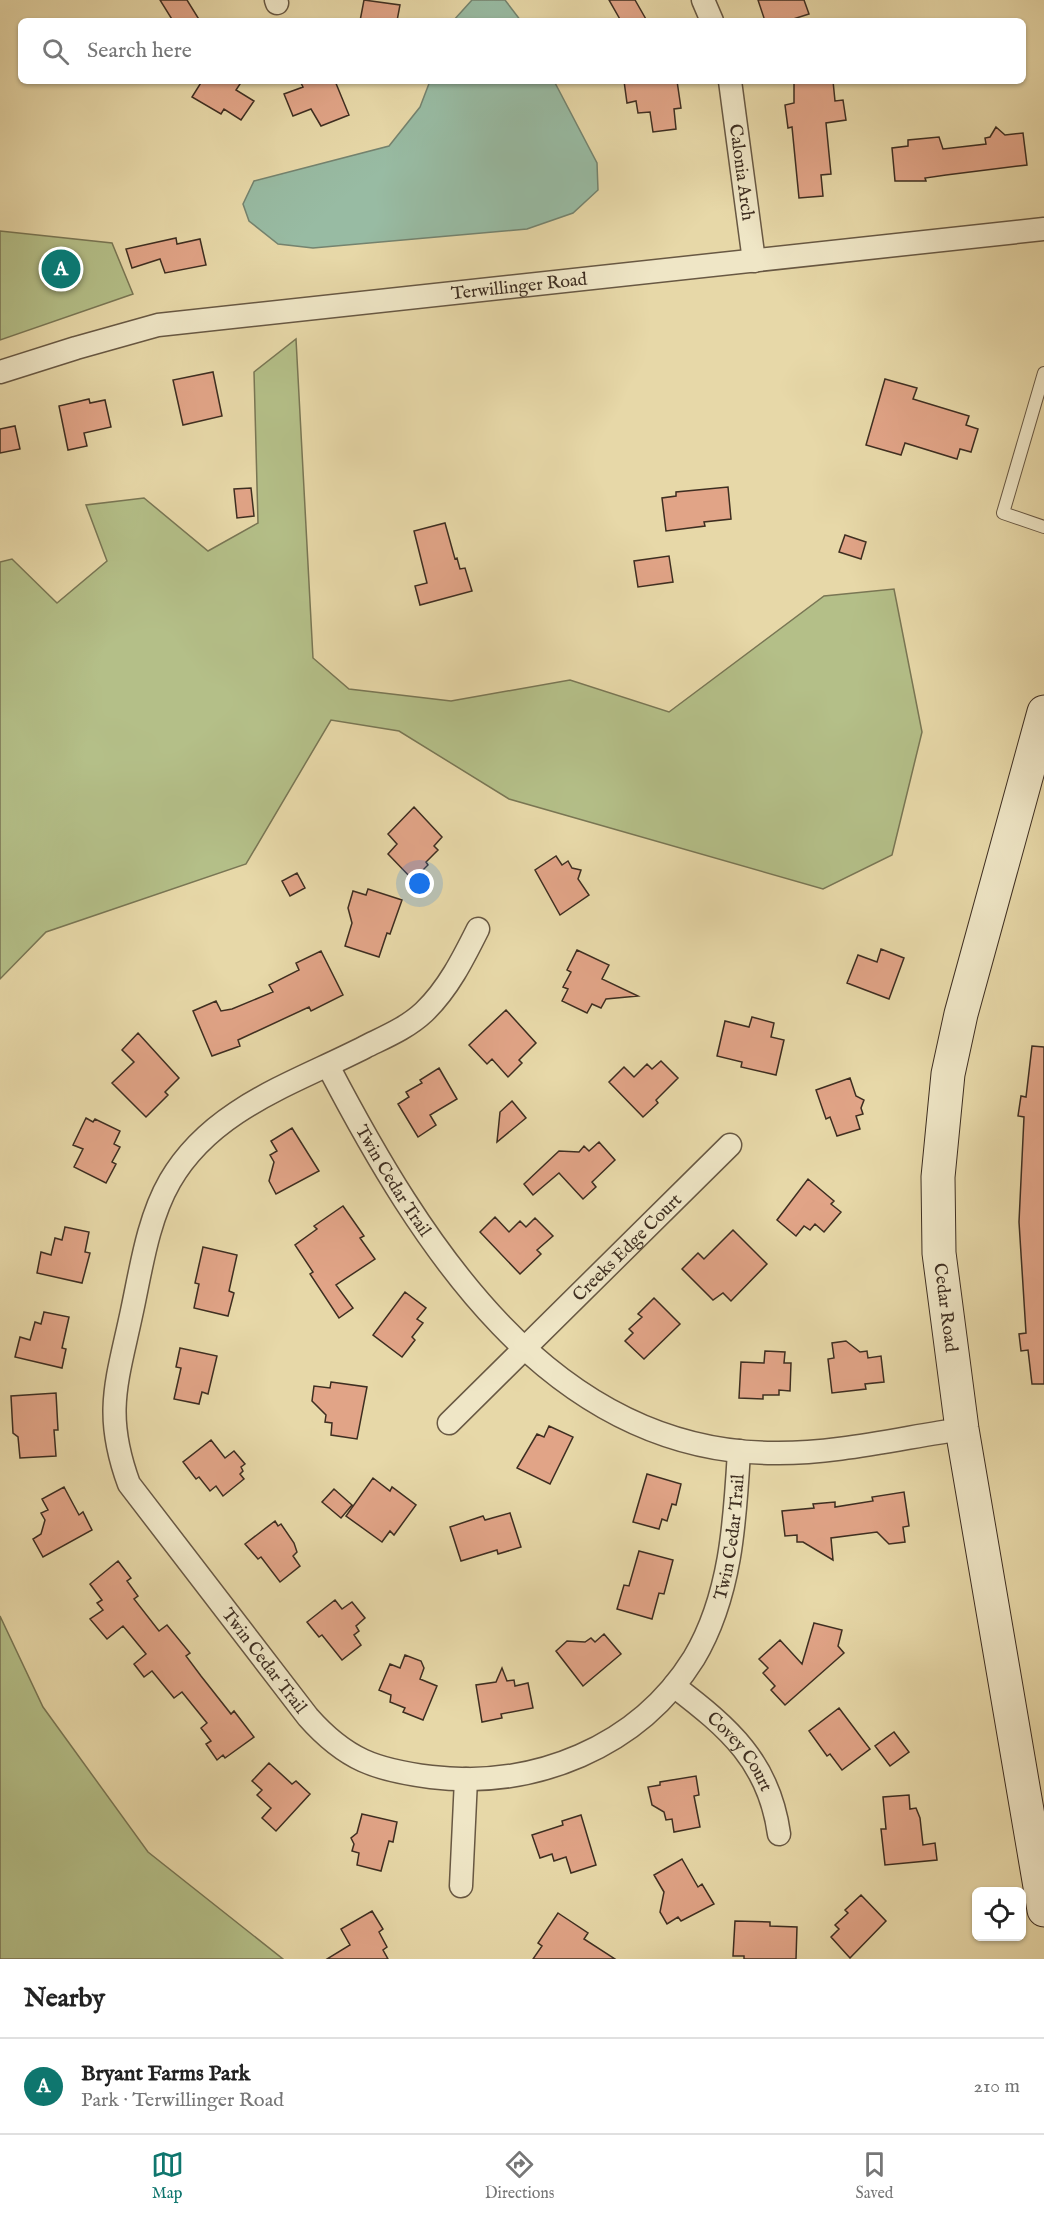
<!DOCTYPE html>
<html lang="en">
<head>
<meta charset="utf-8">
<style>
	:root { --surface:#fff; --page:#f2f2f2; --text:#222; --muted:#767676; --line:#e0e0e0; --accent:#0f766e }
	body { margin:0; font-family:"IM FELL English",serif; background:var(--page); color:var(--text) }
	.controls { position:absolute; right:18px; bottom:18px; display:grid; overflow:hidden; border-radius:9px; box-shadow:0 2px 4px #0004 }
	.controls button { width:54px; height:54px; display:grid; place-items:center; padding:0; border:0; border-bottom:2px solid var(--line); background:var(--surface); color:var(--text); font:30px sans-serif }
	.you { position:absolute; left:420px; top:884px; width:21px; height:21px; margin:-15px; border:4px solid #fff; border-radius:50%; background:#1a73e8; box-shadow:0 0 0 9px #1a73e833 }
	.badge { display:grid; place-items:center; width:39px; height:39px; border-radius:50%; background:var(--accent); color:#fff; font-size:20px; font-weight:700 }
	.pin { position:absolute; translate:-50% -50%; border:3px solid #fff; box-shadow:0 2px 6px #0006 }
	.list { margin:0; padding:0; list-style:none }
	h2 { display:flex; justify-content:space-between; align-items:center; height:78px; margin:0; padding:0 24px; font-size:26px }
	h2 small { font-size:20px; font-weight:400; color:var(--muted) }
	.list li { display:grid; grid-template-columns:39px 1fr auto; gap:18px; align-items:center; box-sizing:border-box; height:96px; padding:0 24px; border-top:2px solid var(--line) }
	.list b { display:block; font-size:22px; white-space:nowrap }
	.list p { margin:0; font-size:20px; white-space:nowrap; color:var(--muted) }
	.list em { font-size:20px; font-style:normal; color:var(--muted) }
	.icon { flex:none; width:33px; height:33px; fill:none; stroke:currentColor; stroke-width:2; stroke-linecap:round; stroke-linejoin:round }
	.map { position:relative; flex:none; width:1044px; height:1959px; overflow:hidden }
	.search { position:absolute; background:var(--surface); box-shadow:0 2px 4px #0004; left:18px; right:18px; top:18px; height:66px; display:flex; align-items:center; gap:15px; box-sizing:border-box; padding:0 21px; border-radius:9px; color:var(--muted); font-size:22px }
	.sheet { height:174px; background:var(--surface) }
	nav { display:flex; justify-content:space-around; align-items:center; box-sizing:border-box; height:84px; border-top:2px solid var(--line); background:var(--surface); font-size:16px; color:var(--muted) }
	nav a { display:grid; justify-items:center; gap:3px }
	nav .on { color:var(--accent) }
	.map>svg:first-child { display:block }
</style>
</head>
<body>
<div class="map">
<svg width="1044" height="1959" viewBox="0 0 1044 1959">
	<rect width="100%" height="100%" fill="#e7d8a8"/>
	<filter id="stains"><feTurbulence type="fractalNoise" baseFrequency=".00333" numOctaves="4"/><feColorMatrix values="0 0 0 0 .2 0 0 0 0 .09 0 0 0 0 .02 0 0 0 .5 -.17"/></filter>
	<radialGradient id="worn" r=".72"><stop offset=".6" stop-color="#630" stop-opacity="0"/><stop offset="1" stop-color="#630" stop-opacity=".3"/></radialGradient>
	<path fill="#b4bf88" stroke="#797654" stroke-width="1.5" d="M0,231l112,12 21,51 -133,46z
		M296,339l17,319 36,31 102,12 119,-21 99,32 155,-116 70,-7 28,143 -30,123 -69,34 -314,-90 -110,-68 -68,-11 -85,144 -200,68 -46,47v-417l12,-3 45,44 50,-42 -21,-56 58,-7 64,53 50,-28 -4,-151z
		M0,1616l43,91 105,145 135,107h-283z"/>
	<path fill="#98bba3" stroke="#74836f" stroke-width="1.5" d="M472,0h33l16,21h-68z
		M430,81h124l43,82 1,27 -25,23 -46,16 -214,19 -35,-4 -29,-23 -6,-17 11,-23 135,-35 31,-39z"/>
	<path fill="#e1a487" stroke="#3e2e21" stroke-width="1.5" d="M160,0h27l13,21h-27z
		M364,0l36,5 -3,16h-37z
		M609,0h26l12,21h-26z
		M758,0h46l5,14 -22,7h-22z
		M202,81h40l-6,9 18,11 -13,19 -17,-11 -3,5 -29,-17z
		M300,81h35l14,34 -28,11 -10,-17 -18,7 -9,-22 19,-7z
		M624,81h53l4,27 -7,1 2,20 -23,3 -3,-20 -12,1 -2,-12 -9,2z
		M794,81h39l2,20 8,-1 3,20 -20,3 5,51 -10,1 2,21 -24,2 -7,-71 -4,1 -3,-23 9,-2z
		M996,127l9,8 18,-2 4,32 -81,10 -21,3 1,3h-31l-3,-33 16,-2v-6l31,-3 4,12 43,-5 -1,-6 5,-1z
		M176,238l1,6 23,-5 6,26 -41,8 -5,-14 -28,9 -6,-19z
		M213,372l9,44 -39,9 -10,-45z
		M885,379l32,9 -4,11 56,17 -3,9 12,4 -7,23 -11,-3 -3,10 -52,-16 -4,12 -35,-10z
		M89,399l1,4 15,-3 6,27 -27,6 3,13 -19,4 -9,-44z
		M15,426l5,23 -20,4v-24z
		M728,487l3,32 -27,3 1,4 -39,5 -4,-33 14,-2v-4z
		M251,488l3,28 -17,2 -3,-29z
		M445,523l10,36 2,-1 3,11 5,-1 7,23 -52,14 -5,-19 12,-3 -13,-52z
		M845,535l21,7 -5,17 -22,-7z
		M669,556l4,26 -35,5 -4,-26z
		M414,807l28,30 -8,9 4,4 -12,12 2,3 -15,15 -25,-26 9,-10 -9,-10z
		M556,856l6,9 6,-4 4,7 9,2 -3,9 11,16 -29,20 -25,-45z
		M297,873l8,15 -15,8 -8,-15z
		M368,889l34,11 -12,34 -3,-1 -8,24 -34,-11 7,-23 -4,-15 5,-17 13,4z
		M881,949l23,9 -15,41 -42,-16 11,-28 19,7z
		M577,950l32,15 -7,14 36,17 -32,3 -5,9 -9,-4 -5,9 -25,-12 6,-12 -5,-2 8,-15 -4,-2z
		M321,951l22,44 -32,16 -2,-4 -71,33 2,6 -28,10 -19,-45 23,-10 5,10 11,-2 41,-17 -4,-7 30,-15 -3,-7z
		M506,1010l30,33 -17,17 3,3 -14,14 -16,-18 -5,5 -18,-19z
		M752,1017l22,6 -3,14 13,3 -8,35 -35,-8 1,-5 -25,-6 8,-35 24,6z
		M138,1033l41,45 -14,14 3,3 -22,22 -34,-34 22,-21 -12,-12z
		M1032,1046l12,1v337h-12l-4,-34 -7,1 -2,-17 7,-1 -7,-111 5,-105 -6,-1 3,-20 5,1z
		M661,1061l17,17 -22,22 2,3 -15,14 -34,-35 15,-15 10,10 13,-13 5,5z
		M439,1068l18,31 -27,16 6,10 -18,12 -20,-33 11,-7 -3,-5 16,-9 -2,-3z
		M850,1078l6,18 8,4 -3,8 2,6 -7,2 4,13 -23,7 -7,-19 -4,2 -10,-29z
		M512,1101l14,17 -29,24 3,-30z
		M86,1118l7,4 2,-3 25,12 -6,13 6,3 -8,15 4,2 -10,19 -32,-16 9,-18 -10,-4z
		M292,1128l27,43 -43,23 -7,-13 5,-19 -4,-7 7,-4 -6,-10z
		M599,1142l16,18 -23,22 4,5 -13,12 -24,-26 -26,22 -9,-11 35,-33 20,1 5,-6 5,5z
		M808,1179l26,22 -3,3 10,8 -17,20 -9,-8 -5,6 -6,-4 -8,10 -19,-16z
		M343,1206l21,30 -4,2 15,21 -39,26 17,23 -14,10 -29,-44 3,-2 -18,-27 22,-16 -3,-3z
		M495,1217l14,15 11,-11 6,6 9,-9 18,18 -16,14 4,4 -21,20 -40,-42z
		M65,1227l24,5 -4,20 5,1 -8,30 -45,-10 4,-21 10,3 4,-17 7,2z
		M733,1230l34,34 -36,37 -8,-8 -10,7 -31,-31 16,-16 6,6z
		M203,1247l34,8 -8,36 5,2 -6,23 -34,-8 5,-24 -4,-1z
		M405,1292l21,16 -9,11 6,4 -11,14 3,3 -13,17 -29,-22z
		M654,1298l26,26 -36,35 -19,-18 8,-8 -4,-4 13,-12 -4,-3z
		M44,1312l25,5 -7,31 4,1 -4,19 -47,-11 5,-20 10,3 5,-18 6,2z
		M846,1341l14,11 7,-1 1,7 13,-2 3,26 -19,2 1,5 -34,4 -4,-34 6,-1 -2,-15z
		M180,1348l37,8 -9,38 -6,-2 -3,12 -25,-5 7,-31 -5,-1z
		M765,1351l20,1 -1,11h7l-1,28 -11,-1v5h-16v4l-24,-1 2,-36 23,1z
		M331,1382l36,5 -10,52 -26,-4 1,-12 -7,-1 1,-7 -14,-14 2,-15 16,2z
		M56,1393l2,37h-4l2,26 -36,2 -2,-21 -5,-4 -2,-37z
		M549,1426l24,11 -23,47 -33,-16 20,-34 7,3z
		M211,1440l14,18 9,-7 11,13 -4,3 2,4 -3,3 4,5 -21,17 -7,-10 -6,5 -11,-14 -3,2 -13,-17z
		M647,1474l34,10 -5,21 -4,-1 -5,17 -5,-2 -3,10 -26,-7z
		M373,1478l17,13 2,-4 24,18 -22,30 -4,-4 -8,11 -36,-26z
		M64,1487l15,28 4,-3 9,18 -49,27 -10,-18 8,-5 4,-14 -4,-7 7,-3 -6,-11z
		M334,1489l18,16 -11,13 -19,-16z
		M904,1492l5,34 -6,1 2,15 -16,2 -12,-12 -46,6 2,22 -30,-18h-6v-7l-12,1 -3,-25 32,-3 -1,-4 22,-2v5l38,-6 -1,-4z
		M510,1513l11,34 -23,7 -1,-4 -36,11 -11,-34 33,-11 2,4z
		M275,1521l3,5 3,-2 13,19 3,9 -4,4 7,10 -20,16 -19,-25 -3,2 -13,-15z
		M639,1551l34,9 -9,34 -5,-1 -7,26 -35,-10 7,-24 5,1z
		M118,1561l13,17 -4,3 11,15 -4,3 25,32 8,-6 23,28 -4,3 15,20 30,38 3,-3 20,26 -29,21 -2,-3 -6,5 -11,-16 5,-3 -10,-13 6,-5 -25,-31 -8,6 -22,-27 -8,6 -10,-13 12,-10 -23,-28 -16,13 -17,-20 13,-9 -6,-7 5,-3 -12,-16z
		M335,1600l7,9 10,-7 13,16 -9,8 3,5 -5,4 7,10 -19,15 -20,-25 -3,2 -12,-15z
		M814,1623l28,7 -4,16 6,7 -59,52 -14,-15 4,-4 -12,-13 5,-5 -9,-9 21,-19 22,24z
		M604,1634l17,20 -38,32 -27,-35 11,-10 18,1 6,-4 4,4z
		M405,1655l16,6 3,7 -4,11 17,7 -14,34 -20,-8 2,-4 -15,-6 1,-7 -12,-5 11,-26 10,4z
		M502,1668l5,13 7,-1 1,6 13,-3 5,25 -32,6 1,4 -20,4 -6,-37 20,-3z
		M839,1708l31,41 -28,21 -12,-16 -3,2 -18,-25z
		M894,1732l15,20 -19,14 -15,-20z
		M269,1763l23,21 4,-3 14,13 -34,37 -14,-13 9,-10 -14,-13 5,-5 -10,-9z
		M696,1776l3,19 -5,1 6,31 -26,5 -2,-13 -6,1 -2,-8 -12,-7 -4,-18 12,-2v-3z
		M909,1795l1,14 6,-1 4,10 3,27 12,-2 2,17 -52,5 -4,-36h5l-3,-32z
		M362,1814l35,8 -4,20 -4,-1 -8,30 -24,-6 2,-12 -7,-2 2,-7 -3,-6 6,-5z
		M581,1815l15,50 -25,8 -5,-16 -12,4 -2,-7 -12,4 -8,-23 31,-10 -1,-4z
		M682,1859l16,28 4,-3 12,20 -33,17 -3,-4 -11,7 -7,-12 4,-20 -10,-17z
		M861,1895l25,26 -36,37 -19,-21 8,-8 -4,-4 13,-12 -3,-3z
		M372,1911l11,18 -4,3 8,15 -4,3 5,9h-61l23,-14 -9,-16z
		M558,1913l30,20 -4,6 31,20h-82l9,-13 -4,-3z
		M735,1921l35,1v4l27,1 -1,32h-52v-3h-11z"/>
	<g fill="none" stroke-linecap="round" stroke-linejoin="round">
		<g stroke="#685843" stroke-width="14">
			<path id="lane" d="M1044,373l-41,140 41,14"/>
		</g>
		<g stroke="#685843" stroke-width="25">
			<g id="street">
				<path d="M276,0l1,3"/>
				<path d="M703,0l9,21"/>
				<path id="s1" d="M730,81l24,180"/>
				<path id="s2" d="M0,372l76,-24 82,-23 886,-96"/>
				<path id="s3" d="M478,929c-15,30 -30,60 -54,83 -17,16 -39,25 -59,35 -70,36 -153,61 -195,134 -22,38 -29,88 -38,130 -15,71 -29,102 -3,173l179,233c38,43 68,53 123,60 103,12 207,-29 263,-119 37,-62 41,-137 45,-207"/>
				<path id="s4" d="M328,1066c92,176 221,386 445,387 63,1 127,-15 189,-24"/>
				<path id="s5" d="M449,1423l281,-278"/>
				<path id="s6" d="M674,1686c55,42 95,76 105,148"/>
				<path d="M461,1886l5,-107"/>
			</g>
		</g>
		<g stroke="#3e2e21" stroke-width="35">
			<g id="secondary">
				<path id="s7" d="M1044,712l-83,302 -13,60 -10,103 1,76 23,176 82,481"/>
			</g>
		</g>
		<use href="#lane" stroke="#efe6c6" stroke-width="12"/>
		<use href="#street" stroke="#efe6c6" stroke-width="22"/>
		<use href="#secondary" stroke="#efe6c6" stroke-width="33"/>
	</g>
	<g text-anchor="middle" stroke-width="6" stroke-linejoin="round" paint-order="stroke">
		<g font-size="18" fill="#3e2e21" stroke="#efe6c6">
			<text dy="6" stroke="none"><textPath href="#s1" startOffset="92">Calonia Arch</textPath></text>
			<text dy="6" stroke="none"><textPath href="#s2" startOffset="528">Terwillinger Road</textPath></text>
			<text dy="6" stroke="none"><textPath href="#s4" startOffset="132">Twin Cedar Trail</textPath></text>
			<text dy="6" stroke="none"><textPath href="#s5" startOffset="250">Creeks Edge Court</textPath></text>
			<text dy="6" stroke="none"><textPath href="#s7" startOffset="609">Cedar Road</textPath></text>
			<text dy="6" stroke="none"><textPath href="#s3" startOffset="1588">Twin Cedar Trail</textPath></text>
			<text dy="6" stroke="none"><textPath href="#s3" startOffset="944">Twin Cedar Trail</textPath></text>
			<text dy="6" stroke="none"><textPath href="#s6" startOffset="94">Covey Court</textPath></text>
		</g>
	</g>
	<rect width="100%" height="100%" filter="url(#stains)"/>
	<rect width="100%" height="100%" fill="url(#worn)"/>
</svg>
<div class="controls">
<button><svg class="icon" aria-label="locate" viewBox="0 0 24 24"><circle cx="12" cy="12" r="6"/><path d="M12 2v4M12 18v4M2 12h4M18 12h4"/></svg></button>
</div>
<div class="you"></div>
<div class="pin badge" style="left:61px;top:269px">A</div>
<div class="search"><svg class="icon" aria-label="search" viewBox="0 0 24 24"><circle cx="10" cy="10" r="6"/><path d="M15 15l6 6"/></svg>Search here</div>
</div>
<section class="sheet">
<h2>Nearby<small></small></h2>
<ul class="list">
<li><span class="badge">A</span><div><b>Bryant Farms Park</b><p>Park · Terwillinger Road</p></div><em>210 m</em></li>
</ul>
</section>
<nav>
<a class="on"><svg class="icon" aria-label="map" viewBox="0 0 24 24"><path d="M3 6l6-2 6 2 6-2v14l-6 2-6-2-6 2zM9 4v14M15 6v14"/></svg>Map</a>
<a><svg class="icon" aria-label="directions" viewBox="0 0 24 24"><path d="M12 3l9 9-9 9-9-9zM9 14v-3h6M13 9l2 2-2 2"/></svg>Directions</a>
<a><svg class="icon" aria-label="saved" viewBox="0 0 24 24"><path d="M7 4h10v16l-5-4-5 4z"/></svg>Saved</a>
</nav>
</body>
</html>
